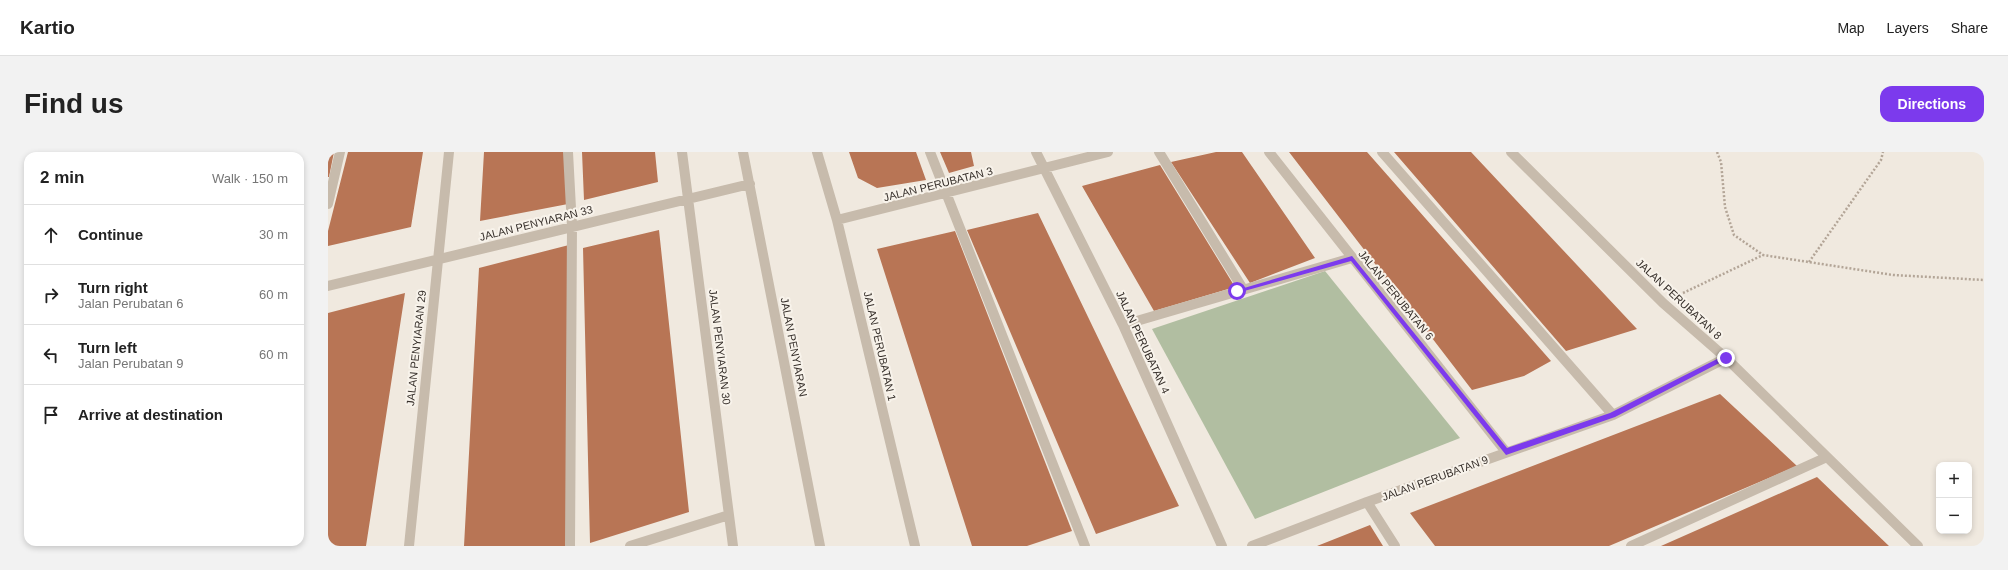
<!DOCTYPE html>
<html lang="en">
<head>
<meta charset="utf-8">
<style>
	:root { --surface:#fff; --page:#f2f2f2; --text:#222; --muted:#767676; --line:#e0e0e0; --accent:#7c3aed }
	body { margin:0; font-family:Arial,sans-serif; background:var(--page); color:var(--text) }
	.controls { position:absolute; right:12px; bottom:12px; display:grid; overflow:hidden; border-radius:8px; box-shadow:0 2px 6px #0003 }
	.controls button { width:36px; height:36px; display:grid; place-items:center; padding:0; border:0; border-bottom:1px solid var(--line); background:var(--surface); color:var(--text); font:20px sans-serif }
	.stop { position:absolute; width:12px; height:12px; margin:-9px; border:3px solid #7c3aed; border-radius:50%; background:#fff }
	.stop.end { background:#7c3aed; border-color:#fff; box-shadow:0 1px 4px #0008 }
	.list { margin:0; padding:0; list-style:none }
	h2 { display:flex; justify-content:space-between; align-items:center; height:52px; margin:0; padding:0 16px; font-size:17px }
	h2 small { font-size:13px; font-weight:400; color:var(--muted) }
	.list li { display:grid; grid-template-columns:26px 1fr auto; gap:12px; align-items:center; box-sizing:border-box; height:60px; padding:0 16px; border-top:1px solid var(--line) }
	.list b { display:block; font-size:15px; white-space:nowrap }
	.list p { margin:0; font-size:13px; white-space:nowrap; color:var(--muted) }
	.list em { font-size:13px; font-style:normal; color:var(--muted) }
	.icon { flex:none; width:22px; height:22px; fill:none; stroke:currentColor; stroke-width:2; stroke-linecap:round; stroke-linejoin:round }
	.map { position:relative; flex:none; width:1656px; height:394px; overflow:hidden; border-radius:12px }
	header { display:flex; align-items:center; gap:24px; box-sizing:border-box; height:56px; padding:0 20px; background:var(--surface); border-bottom:1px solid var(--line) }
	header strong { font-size:19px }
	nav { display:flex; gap:22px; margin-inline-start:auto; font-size:14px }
	.intro { display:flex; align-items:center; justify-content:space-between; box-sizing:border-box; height:96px; padding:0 24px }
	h1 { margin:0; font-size:28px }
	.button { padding:10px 18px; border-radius:12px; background:var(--accent); color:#fff; font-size:14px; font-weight:700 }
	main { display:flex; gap:24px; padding:0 24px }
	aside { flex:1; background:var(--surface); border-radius:12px; box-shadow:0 2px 6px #0003 }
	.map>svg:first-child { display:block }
</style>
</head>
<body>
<header>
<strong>Kartio</strong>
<nav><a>Map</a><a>Layers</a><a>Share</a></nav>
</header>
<div class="intro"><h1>Find us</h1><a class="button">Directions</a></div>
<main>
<aside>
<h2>2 min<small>Walk · 150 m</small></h2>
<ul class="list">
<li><svg class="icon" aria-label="ahead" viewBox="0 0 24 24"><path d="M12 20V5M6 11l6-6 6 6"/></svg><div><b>Continue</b></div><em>30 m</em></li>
<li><svg class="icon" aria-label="right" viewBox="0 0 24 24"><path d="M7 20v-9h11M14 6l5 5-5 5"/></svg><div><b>Turn right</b><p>Jalan Perubatan 6</p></div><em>60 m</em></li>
<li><svg class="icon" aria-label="left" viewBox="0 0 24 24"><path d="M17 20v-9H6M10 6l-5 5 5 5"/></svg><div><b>Turn left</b><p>Jalan Perubatan 9</p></div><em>60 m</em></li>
<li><svg class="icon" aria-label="arrive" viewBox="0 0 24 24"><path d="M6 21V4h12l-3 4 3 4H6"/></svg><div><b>Arrive at destination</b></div></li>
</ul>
</aside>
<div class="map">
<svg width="1656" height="394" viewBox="0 0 1656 394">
	<rect width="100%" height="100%" fill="#f0e9df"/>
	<path fill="#b1bea1" d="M997,119l135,167 -205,81 -103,-190z"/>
	<path fill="#b87555" d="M0,0h6l-5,25h-1z
		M20,0h75l-12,75 -83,19v-15z
		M156,0h82l2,52 -88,17z
		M254,0h73l3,30 -74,18z
		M521,0h67l10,28 -49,8 -19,-10z
		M612,0h31l3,14 -25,7z
		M888,0h26l73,106 -65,25 -79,-121z
		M961,0h78l184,209 -27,15 -52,14z
		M1066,0h77l166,177 -71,22z
		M832,13l75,122 -81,24 -72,-125z
		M710,61l141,293 -83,28 -129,-304z
		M331,78l30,282 -99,31 -7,-295z
		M627,79l117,300 -45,15h-55l-95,-297z
		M241,93l-2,301h-103l15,-278z
		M77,141l-39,253h-38v-233z
		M1392,242l77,72 -188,80h-174l-25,-33z
		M1489,325l72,69h-228z
		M1042,373l13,21h-66z"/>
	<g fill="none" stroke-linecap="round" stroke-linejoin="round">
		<path stroke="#b3a597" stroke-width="2.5" stroke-dasharray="2 2" stroke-linecap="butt" d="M1389,0l4,10 4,45 9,28 29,20 130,20 91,5
			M1481,110l72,-102 2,-8
			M1355,141l80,-38"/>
		<path stroke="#c7bbac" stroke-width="10" d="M240,0l4,75 -2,319
			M354,0l51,394
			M415,0l77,394
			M489,0l20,68 78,326
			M602,0l155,394
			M708,0l87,173 99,221
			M831,0l84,137
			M941,0l237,300
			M1054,0l231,263
			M1183,0l152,151 63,55 192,188
			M0,52l12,-52
			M509,68l271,-68
			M0,134l422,-102
			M795,173l229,-67
			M1039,350l28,44
			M81,394l40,-394
			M302,394l99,-31
			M924,394l115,-44 246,-87 113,-57
			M1303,394l196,-89"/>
	</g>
	<path fill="#7c3aed" d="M1024,104l155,192 103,-35 113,-57h3l3,2 -114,59 -109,38 -155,-194 -114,32 -3,-2z"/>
	<g text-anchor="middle" stroke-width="4" stroke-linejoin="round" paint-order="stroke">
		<g font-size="11" fill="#362f2a" stroke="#f8f3eb">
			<text transform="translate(610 32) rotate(-14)" y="4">JALAN PERUBATAN 3</text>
			<text transform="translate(208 71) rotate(-14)" y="4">JALAN PENYIARAN 33</text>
			<text transform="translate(1068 143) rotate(51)" y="4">JALAN PERUBATAN 6</text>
			<text transform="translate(1351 147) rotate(43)" y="4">JALAN PERUBATAN 8</text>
			<text transform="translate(815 190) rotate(65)" y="4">JALAN PERUBATAN 4</text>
			<text transform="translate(552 194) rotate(77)" y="4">JALAN PERUBATAN 1</text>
			<text transform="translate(392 195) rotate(83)" y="4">JALAN PENYIARAN 30</text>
			<text transform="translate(466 195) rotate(79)" y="4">JALAN PENYIARAN</text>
			<text transform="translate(88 196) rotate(-84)" y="4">JALAN PENYIARAN 29</text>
			<text transform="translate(1107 326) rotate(-20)" y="4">JALAN PERUBATAN 9</text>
		</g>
	</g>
</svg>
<div class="controls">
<button>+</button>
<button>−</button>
</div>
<div class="stop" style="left:909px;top:139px"></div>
<div class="stop end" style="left:1398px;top:206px"></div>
</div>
</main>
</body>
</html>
